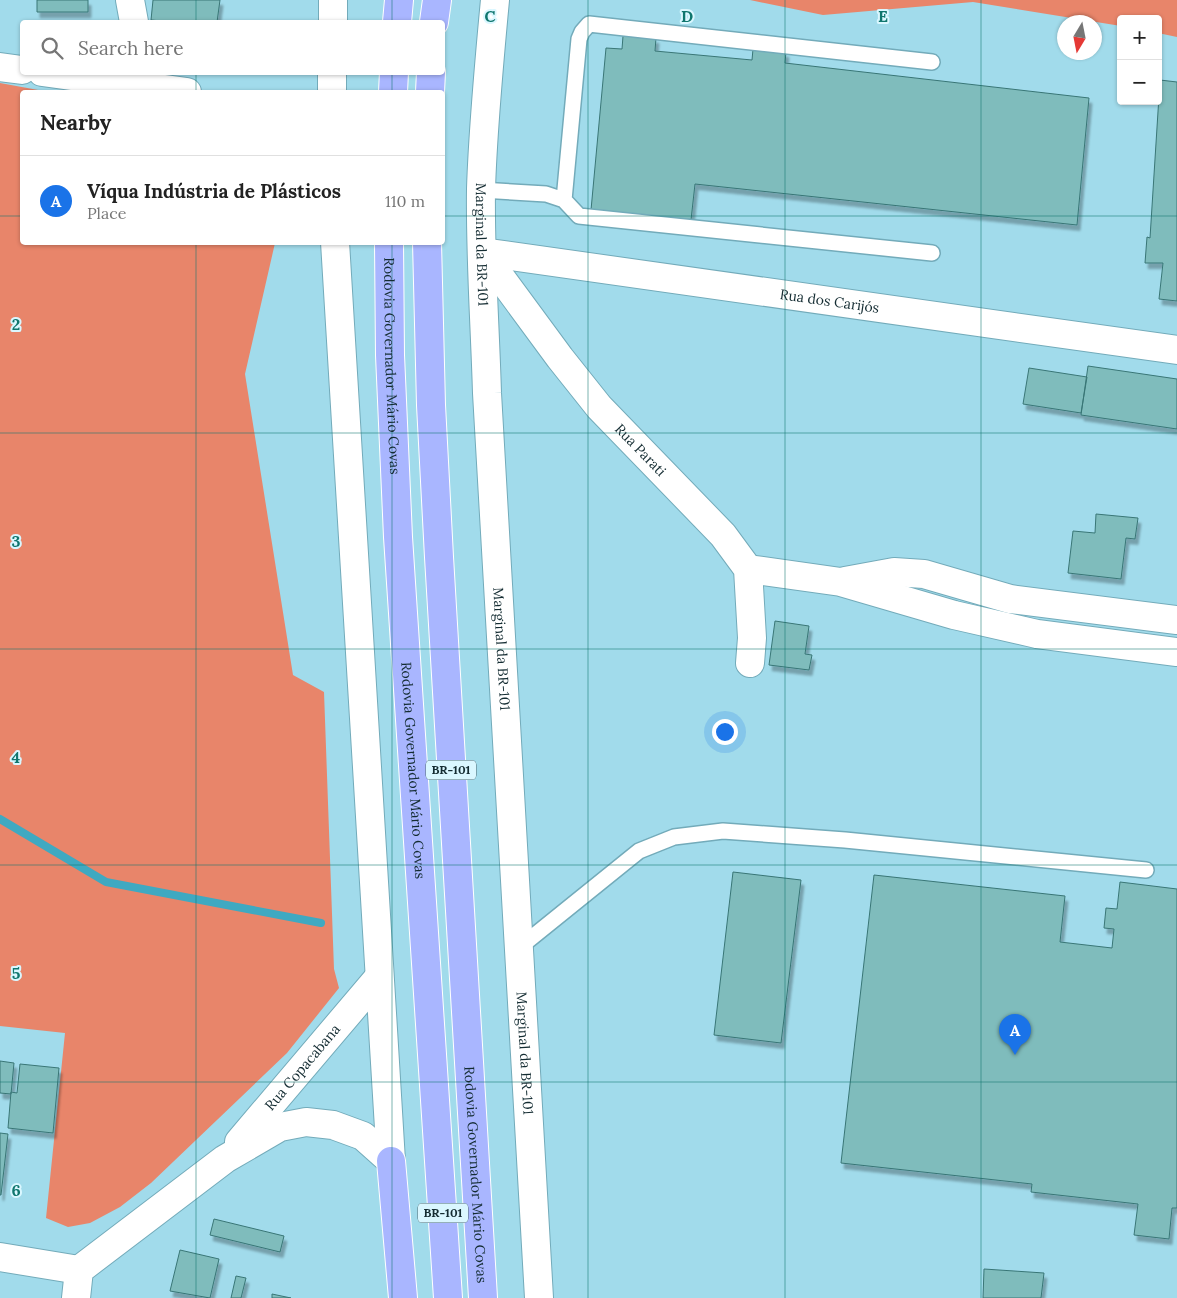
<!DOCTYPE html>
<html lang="en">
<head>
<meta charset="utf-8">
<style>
	:root { --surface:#fff; --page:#f6f6f6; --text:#222; --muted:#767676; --line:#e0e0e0; --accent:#1a73e8 }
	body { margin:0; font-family:Lora,serif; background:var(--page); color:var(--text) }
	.controls { position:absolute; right:15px; top:15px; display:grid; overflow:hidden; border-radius:5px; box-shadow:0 1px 4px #0004 }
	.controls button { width:45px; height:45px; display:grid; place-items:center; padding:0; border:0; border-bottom:1px solid var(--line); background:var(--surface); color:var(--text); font:25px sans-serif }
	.compass { position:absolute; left:1057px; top:15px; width:45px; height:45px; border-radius:50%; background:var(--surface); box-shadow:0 1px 4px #0004; rotate:190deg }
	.you { position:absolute; left:724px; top:731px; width:18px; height:18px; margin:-12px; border:4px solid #fff; border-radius:50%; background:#1a73e8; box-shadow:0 0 0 8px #1a73e833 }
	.badge { display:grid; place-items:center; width:32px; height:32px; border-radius:50%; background:var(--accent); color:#fff; font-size:16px; font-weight:700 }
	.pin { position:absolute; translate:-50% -41px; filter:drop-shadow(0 1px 2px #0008) }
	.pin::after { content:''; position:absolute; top:26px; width:18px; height:15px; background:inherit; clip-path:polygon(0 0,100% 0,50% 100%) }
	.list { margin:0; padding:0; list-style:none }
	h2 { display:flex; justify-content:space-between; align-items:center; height:65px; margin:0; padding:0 20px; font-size:21px }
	h2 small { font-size:16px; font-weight:400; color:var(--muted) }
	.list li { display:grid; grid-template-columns:32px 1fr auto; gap:15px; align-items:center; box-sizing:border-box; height:90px; padding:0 20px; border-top:1px solid var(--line) }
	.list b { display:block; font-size:19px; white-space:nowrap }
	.list p { margin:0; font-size:16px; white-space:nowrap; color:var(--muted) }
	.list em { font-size:16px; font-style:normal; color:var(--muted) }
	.icon { flex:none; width:28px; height:28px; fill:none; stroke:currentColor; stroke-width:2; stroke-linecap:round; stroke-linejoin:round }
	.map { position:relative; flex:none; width:1177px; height:1298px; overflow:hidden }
	.search { position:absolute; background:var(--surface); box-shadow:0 1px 4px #0004; left:20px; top:20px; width:425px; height:55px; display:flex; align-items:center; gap:12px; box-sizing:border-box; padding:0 18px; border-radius:5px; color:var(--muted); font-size:19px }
	.panel { position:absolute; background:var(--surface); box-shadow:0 1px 4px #0004; left:20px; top:90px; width:425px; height:155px; border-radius:5px }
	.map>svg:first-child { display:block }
</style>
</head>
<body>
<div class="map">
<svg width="1177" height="1298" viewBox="0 0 1177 1298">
	<defs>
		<filter id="shadow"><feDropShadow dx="3" dy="5.5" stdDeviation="1" flood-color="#0004"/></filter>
	</defs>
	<rect width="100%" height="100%" fill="#a1dbeb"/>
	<path fill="#e8856a" d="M750,0h427v37l-19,-4v-14h-37v7l-148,-24 -150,13z
		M0,83l49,9h-27v150l253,1 -30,131 48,301 31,17 10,277 5,19 -52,65 -136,130 -31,24 -30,16 -22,4 -22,-9 19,-185 -65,-7z"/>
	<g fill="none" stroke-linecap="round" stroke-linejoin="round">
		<path stroke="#3fa9c1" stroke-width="8" d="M0,819l106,63 215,41"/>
	</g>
	<path fill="#7fbcbc" stroke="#397676" filter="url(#shadow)" d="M37,0h51v12h-51z
		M153,0h67l-3,22h-46l-20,-2z
		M623,36l33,2 -1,13 97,9 1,-11 33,3 -1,11 304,35 -12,127 -382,-41 -4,36 -100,-10 15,-162 16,1z
		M1160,80l17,2v219l-18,-2 4,-36h-18l2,-26 3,1z
		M1088,366l89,13v50l-96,-14z
		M1029,368l58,9 -6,36 -58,-9z
		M1096,514l42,4 -3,21 -9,-1 -5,41 -53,-6 5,-42 22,2z
		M775,621l34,5 -4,28 7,1 -3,15 -40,-5z
		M733,872l68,8 -20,163 -67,-8z
		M874,875l191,21 -5,46 52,6 2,-19 -10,-1 2,-20 11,1 3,-27 57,7v319h-5l-3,31 -35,-4 4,-31 -107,-12 1,-8 -191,-21z
		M0,1061l14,2 -3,31 -11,-1z
		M20,1064l39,4 -6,65 -45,-5 3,-36 6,1z
		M0,1133l8,1 -7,61h-1z
		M214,1219l70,17 -4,16 -70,-17z
		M180,1250l39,9 -9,39 -40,-7z
		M984,1269l60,4 -3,25h-58z
		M236,1276l10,2 -5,20h-10z
		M272,1294l19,4h-19z"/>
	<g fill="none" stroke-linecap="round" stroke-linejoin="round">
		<g stroke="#73abba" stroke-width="18">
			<path id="service" d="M481,190l65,4 18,6 15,-161 3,-7 7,-8 343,38
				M564,200l15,16 353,37
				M520,947l119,-96 35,-14 49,-6 122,9 301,30"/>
		</g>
		<g stroke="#73abba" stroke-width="30">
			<g id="minor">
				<path d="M130,0l4,22"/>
				<path d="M0,67l22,3"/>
				<path d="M42,72l145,20"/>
				<path id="s1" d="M482,252l695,98"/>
				<path id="s2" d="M482,252l78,106 39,49 124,128 25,34 4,69 -2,25"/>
				<path d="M748,569l93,13 113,33 83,19 140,18"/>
				<path d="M845,581l49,-9 30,2 86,25 167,21"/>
			</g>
		</g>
		<g stroke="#73abba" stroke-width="30">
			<g id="secondary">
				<path id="s3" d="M495,0c-6,63 -12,126 -14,189 -1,68 4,136 6,204l52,905"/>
				<path d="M333,22v-22"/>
				<path d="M332,92v-20"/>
				<path d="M335,242l56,919"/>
				<path id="s4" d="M239,1142l140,-165"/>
				<path d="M0,1257l79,13"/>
				<path d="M76,1298l3,-28 146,-111 55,-32 26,-5 27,3 30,11 28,25"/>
			</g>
		</g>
		<g stroke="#fff" stroke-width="30">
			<g id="motorway">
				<path d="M397,22l2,-22"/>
				<path d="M434,22l3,-22"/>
				<path d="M393,92l1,-20"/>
				<path d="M430,92l1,-20"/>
				<path id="s5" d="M389,242l1,113 8,182 50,761"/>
				<path id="s6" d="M427,242l4,163 8,152 44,741"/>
				<path d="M391,1161l12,137"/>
			</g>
		</g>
		<use href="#service" stroke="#fff" stroke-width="15"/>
		<use href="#minor" stroke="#fff" stroke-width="28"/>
		<use href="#secondary" stroke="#fff" stroke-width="28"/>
		<use href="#motorway" stroke="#a9b6ff" stroke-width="28"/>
	</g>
	<path fill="none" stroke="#0f766e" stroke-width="1" stroke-opacity="0.55" d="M196,0v22M392,0v22M588,0v1298M785,0v1298M981,0v1298M196,72v20M392,72v20M0,216h22M442,216h735M196,242v1056M392,242v1056M0,433h1177M0,649h1177M0,865h1177M0,1082h1177"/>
	<g text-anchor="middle" stroke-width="4" stroke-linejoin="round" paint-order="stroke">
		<g fill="#daf7ff" stroke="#4f6970" stroke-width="1">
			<rect x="426" y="760.5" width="50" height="19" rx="4"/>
			<rect x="418" y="1203.5" width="50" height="19" rx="4"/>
		</g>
		<g font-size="12" font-weight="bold" fill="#142c32">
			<text x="451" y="774">BR-101</text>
			<text x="443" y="1217">BR-101</text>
		</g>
		<g font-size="14" fill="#142c32" stroke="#daf7ff">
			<text dy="5" stroke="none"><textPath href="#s3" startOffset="245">Marginal da BR-101</textPath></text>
			<text dy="5" stroke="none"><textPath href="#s1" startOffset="351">Rua dos Carijós</textPath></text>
			<text dy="5" stroke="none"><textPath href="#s5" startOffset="124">Rodovia Governador Mário Covas</textPath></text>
			<text dy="5" stroke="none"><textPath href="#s2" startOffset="254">Rua Parati</textPath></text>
			<text dy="5" stroke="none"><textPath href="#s3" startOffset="650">Marginal da BR-101</textPath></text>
			<text dy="5" stroke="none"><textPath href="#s5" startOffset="529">Rodovia Governador Mário Covas</textPath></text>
			<text dy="5" stroke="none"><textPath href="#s3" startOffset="1055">Marginal da BR-101</textPath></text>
			<text dy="5" stroke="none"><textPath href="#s4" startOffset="98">Rua Copacabana</textPath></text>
			<text dy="5" stroke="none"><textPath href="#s6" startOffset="934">Rodovia Governador Mário Covas</textPath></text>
		</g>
	</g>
	<g font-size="16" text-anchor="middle" font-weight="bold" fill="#0f766e" stroke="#daf7ff" stroke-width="4" stroke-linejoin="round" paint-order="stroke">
		<text x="490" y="22">C</text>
		<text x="687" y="22">D</text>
		<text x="883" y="22">E</text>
		<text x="16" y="330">2</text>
		<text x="16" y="547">3</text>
		<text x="16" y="763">4</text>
		<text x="16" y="979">5</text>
		<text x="16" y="1196">6</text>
	</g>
</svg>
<div class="controls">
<button>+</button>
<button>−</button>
</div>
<svg class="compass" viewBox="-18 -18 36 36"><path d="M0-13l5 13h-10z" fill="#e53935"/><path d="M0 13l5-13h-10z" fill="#767676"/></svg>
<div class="you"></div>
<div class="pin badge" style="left:1015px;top:1055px">A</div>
<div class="search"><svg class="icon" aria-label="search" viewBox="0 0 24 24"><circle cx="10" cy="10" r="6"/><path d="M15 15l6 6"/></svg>Search here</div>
<section class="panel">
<h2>Nearby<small></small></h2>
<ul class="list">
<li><span class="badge">A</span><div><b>Víqua Indústria de Plásticos</b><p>Place</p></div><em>110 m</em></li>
</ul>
</section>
</div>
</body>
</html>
